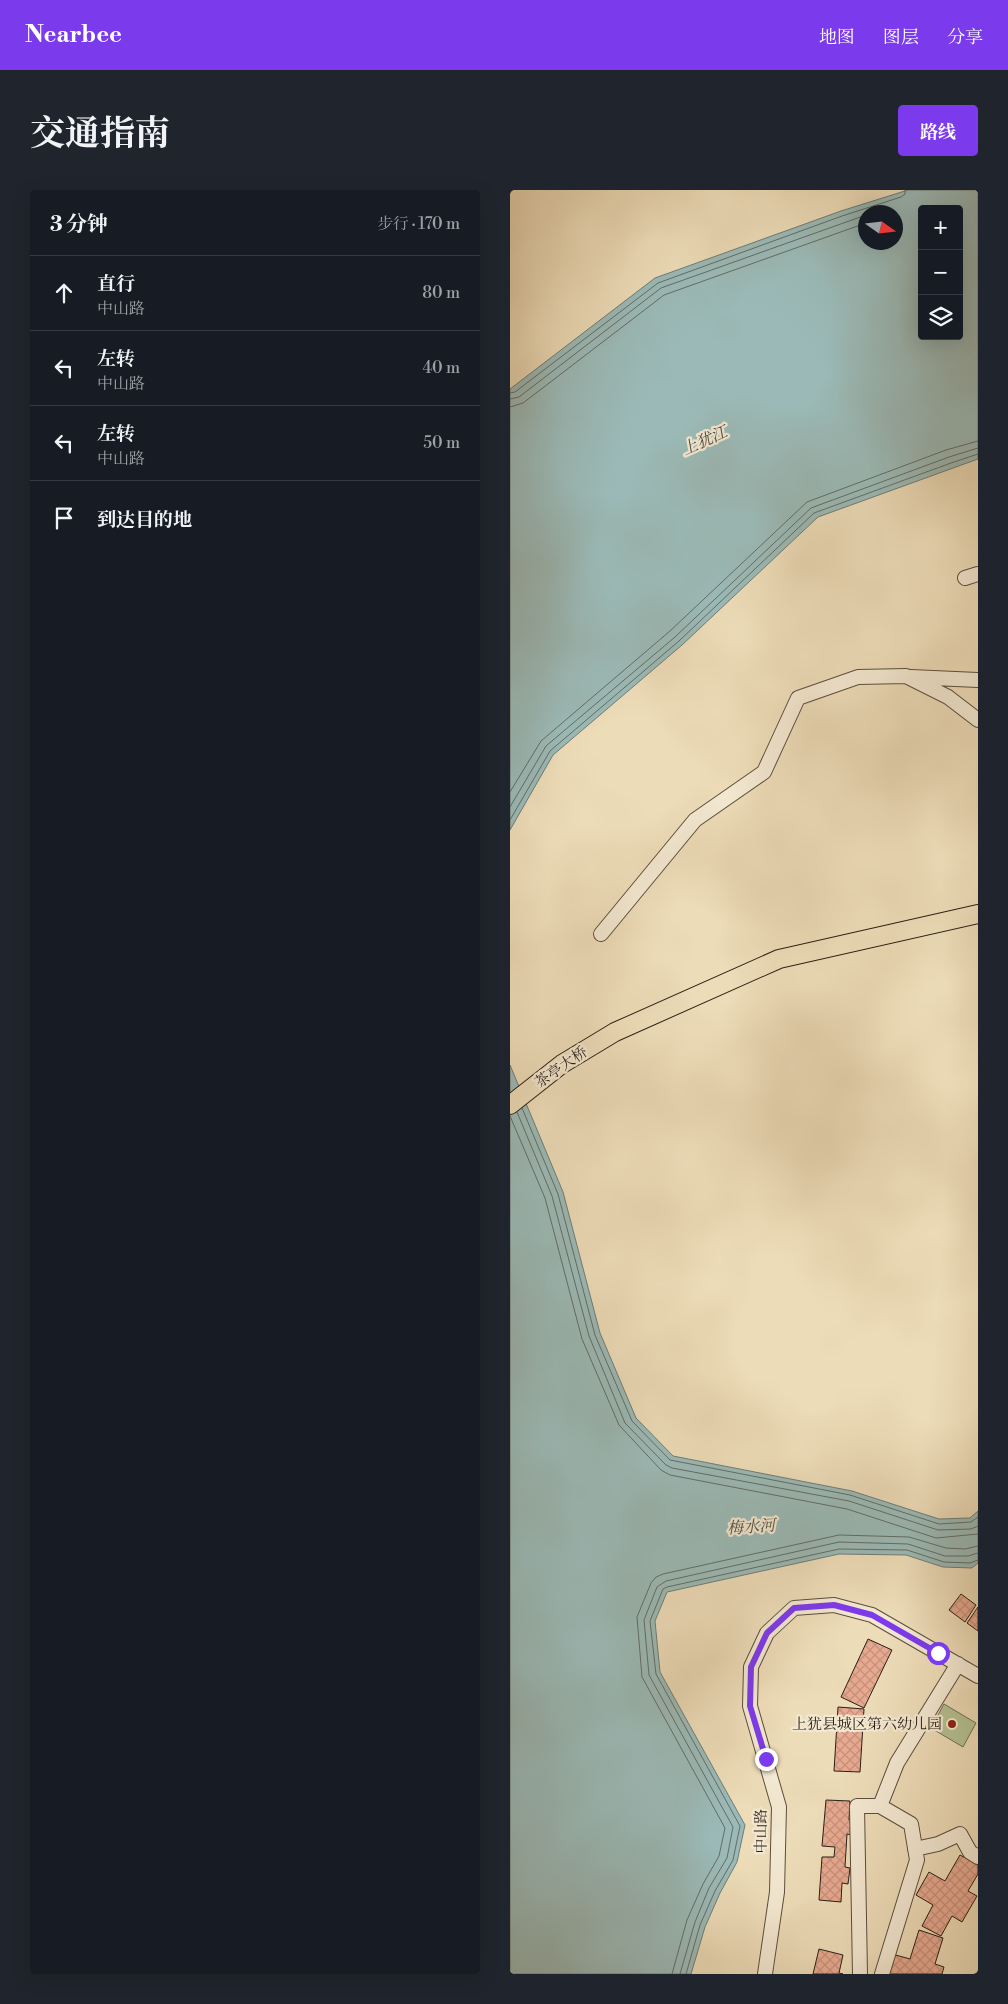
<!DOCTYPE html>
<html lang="zh">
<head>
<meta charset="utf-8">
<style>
	:root { --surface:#171b24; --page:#20242c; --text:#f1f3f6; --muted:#9ea1a6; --line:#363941; --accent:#7c3aed }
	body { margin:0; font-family:"Libre Bodoni","Noto Serif SC",serif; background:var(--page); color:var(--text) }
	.controls { position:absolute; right:15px; top:15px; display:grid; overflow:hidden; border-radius:5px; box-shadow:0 5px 20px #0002 }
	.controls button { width:45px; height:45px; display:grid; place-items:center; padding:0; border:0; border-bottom:1px solid var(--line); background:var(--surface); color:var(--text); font:25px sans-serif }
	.compass { position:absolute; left:348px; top:15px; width:45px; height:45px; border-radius:50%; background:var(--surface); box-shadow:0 5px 20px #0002; rotate:104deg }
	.stop { position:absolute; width:15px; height:15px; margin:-11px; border:4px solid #7c3aed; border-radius:50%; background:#fff }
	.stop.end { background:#7c3aed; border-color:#fff; box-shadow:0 1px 5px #0008 }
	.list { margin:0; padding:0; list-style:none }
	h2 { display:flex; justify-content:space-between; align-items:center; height:65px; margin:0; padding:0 20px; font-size:21px }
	h2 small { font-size:16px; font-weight:400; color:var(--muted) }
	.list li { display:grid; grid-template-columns:32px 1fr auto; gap:15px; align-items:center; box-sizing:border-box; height:75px; padding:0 20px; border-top:1px solid var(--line) }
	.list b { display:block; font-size:19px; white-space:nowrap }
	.list p { margin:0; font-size:16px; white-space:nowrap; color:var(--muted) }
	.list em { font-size:16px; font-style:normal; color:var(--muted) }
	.icon { flex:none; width:28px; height:28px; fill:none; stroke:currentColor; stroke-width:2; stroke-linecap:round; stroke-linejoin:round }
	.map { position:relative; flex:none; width:468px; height:1784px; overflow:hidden; border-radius:5px }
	header { display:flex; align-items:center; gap:30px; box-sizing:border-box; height:70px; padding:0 25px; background:var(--accent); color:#fff }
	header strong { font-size:24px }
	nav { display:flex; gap:28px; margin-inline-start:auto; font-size:18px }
	.intro { display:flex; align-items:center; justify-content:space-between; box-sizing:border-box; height:120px; padding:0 30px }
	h1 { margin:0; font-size:35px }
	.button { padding:12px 22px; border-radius:5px; background:var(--accent); color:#fff; font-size:18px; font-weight:700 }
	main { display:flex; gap:30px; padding:0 30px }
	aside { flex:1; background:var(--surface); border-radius:5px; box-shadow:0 5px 20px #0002 }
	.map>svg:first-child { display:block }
</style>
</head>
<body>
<header>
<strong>Nearbee</strong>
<nav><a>地图</a><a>图层</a><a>分享</a></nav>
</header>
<div class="intro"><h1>交通指南</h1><a class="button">路线</a></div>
<main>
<aside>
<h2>3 分钟<small>步行 · 170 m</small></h2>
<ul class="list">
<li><svg class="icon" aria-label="ahead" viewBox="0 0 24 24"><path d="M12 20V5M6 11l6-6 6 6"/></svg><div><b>直行</b><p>中山路</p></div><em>80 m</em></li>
<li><svg class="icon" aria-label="left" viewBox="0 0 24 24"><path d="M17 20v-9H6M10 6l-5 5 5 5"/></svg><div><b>左转</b><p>中山路</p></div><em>40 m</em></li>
<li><svg class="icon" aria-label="left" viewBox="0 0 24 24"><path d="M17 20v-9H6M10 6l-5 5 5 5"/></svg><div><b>左转</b><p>中山路</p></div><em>50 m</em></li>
<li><svg class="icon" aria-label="arrive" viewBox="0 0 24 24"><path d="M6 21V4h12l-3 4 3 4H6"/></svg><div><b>到达目的地</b></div></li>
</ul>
</aside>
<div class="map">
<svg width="468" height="1784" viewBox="0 0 468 1784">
	<defs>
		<pattern id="building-cross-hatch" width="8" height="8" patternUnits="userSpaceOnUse" patternTransform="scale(1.25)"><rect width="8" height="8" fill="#e7a990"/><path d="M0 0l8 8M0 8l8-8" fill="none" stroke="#c6917b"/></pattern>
	</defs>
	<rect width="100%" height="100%" fill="#eddcb8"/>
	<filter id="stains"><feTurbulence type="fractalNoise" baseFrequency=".004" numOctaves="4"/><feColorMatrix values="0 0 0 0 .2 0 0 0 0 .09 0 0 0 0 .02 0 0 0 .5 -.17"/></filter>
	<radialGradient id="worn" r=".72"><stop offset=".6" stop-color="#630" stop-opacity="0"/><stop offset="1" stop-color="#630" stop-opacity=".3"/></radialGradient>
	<path fill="#b4c192" stroke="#707054" d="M434,1514l32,19 -13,24 -32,-19z"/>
	<path fill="#9bbab7" stroke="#6e7c77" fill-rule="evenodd" d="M398,0h70v269l-160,58 -136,128 -129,110 -43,75v-441l145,-111 186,-67zM412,19h37v127h-37zM386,22v30h-30v-30z
		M0,875l53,127 37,141 36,85 37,38 179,35 87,28 31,-1 8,-7v52l-6,5 -29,-1 -37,-12 -67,-1 -172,38 -12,29 5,51 85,153 -8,37 -17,31 -15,34 -14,47h-181z"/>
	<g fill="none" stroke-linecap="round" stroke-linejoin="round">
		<path stroke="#636c66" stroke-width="1" d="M0,203l5,-1 143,-109 184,-67 59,-19 4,-3v-4
			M0,209l9,-2 142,-109 205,-73
			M0,217l13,-4 141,-108 202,-72
			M0,602l31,-51 129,-110 137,-129 139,-52 32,-9
			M0,617l36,-61 129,-109 136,-129 138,-51 29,-9
			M0,630l40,-69 129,-110 135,-128 137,-50 27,-9
			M12,918l36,86 37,141 37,86 38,39 180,35 89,29 32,-2 7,-5
			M7,922l35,84 37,140 36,87 41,42 6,3 177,33 89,29 33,-1 7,-3
			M0,926l35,82 37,141 37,86 42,45 9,5 177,34 89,29 42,-4
			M162,1784l15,-54 16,-36 16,-28 6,-28 -83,-151 -5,-60 14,-34 5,-6 7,-3 176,-39 70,2 37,11 19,1 13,-3
			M170,1784l15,-52 14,-34 18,-30 6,-31 -84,-152 -5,-55 13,-33 9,-6 173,-39 69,2 37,12h23l10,-3
			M176,1784l14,-49 15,-34 18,-31 7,-34 -84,-152 -6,-53 13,-32 4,-2 172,-38 68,1 37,12 26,1 8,-3"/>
	</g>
	<path fill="url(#building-cross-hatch)" stroke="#2b1f16" d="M451,1404l15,11 -11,17 -16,-12z
		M468,1417v24l-11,-8z
		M358,1449l24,11 -28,58 -23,-11z
		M328,1517l26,2 -4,63 -26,-1z
		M316,1610l24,1 -1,19h4l-1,15 -5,-1 -2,33 5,1 -2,16 -6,-1 -1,19 -22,-2 3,-43h12l1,-10 -13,-1z
		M450,1665l18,10v9l-10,17 9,5 -15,26 -10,-6 -11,20 -19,-10 11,-21 -17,-10 13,-23 16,9z
		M409,1740l24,8 -8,26 9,3 -2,7h-56l6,-20 18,5z
		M309,1759l24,6 -4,18 4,1h-30z"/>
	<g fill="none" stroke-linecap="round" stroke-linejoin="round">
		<g stroke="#5c4e3e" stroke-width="16">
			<path id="minor" d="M455,388l13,-4
				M401,487l67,3
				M91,744l94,-114 69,-48 34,-74 60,-21 48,-1 42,21 30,23
				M370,1616l17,-43 61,-99
				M405,1659l23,-5 22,-10 10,18 8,5
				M255,1784l12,-82 2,-85 -29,-101 1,-39 16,-34 27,-25 40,-3 38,10 106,61
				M350,1784l-3,-168h23l31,18 6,36 -35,114"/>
		</g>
		<g stroke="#2b1f16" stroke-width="20">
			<path id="major" d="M0,915l52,-41 53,-32 164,-73 199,-45"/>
		</g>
		<use href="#minor" stroke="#f3e8d1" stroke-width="14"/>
		<use href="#major" stroke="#eddcb8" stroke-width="18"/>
	</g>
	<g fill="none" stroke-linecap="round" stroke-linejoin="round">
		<path stroke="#7c3aed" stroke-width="6" d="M256,1569l-16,-53 1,-39 16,-34 27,-25 40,-3 38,10 66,38"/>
	</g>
	<circle fill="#8f2418" stroke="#f3e8d1" stroke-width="2" cx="442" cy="1534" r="5"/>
	<g text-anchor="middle" stroke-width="4.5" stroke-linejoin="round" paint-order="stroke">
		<g font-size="15" fill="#2b1f16" stroke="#f3e8d1">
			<text transform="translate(51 877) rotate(-35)" y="5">茶亭大桥</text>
			<text transform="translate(251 1641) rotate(-90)" y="5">中山路</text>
		</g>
		<g font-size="15" fill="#2b1f16" stroke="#f3e8d1" text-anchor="end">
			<text x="432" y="1539">上犹县城区第六幼儿园</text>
		</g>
		<g font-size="16" font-style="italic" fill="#4d4e46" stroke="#f3e8d1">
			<text transform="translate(194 250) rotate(-24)" y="6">上犹江</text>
			<text transform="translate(241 1336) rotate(-4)" y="6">梅水河</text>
		</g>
	</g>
	<rect width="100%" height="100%" filter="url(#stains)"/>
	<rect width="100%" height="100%" fill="url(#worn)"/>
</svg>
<div class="controls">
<button>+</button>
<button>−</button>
<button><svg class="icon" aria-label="layers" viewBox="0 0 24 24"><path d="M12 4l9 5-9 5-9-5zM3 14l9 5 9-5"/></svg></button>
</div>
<svg class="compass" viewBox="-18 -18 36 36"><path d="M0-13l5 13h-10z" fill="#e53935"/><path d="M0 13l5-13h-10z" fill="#9ea1a6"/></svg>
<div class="stop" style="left:428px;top:1463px"></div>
<div class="stop end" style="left:256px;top:1569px"></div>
</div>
</main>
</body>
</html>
